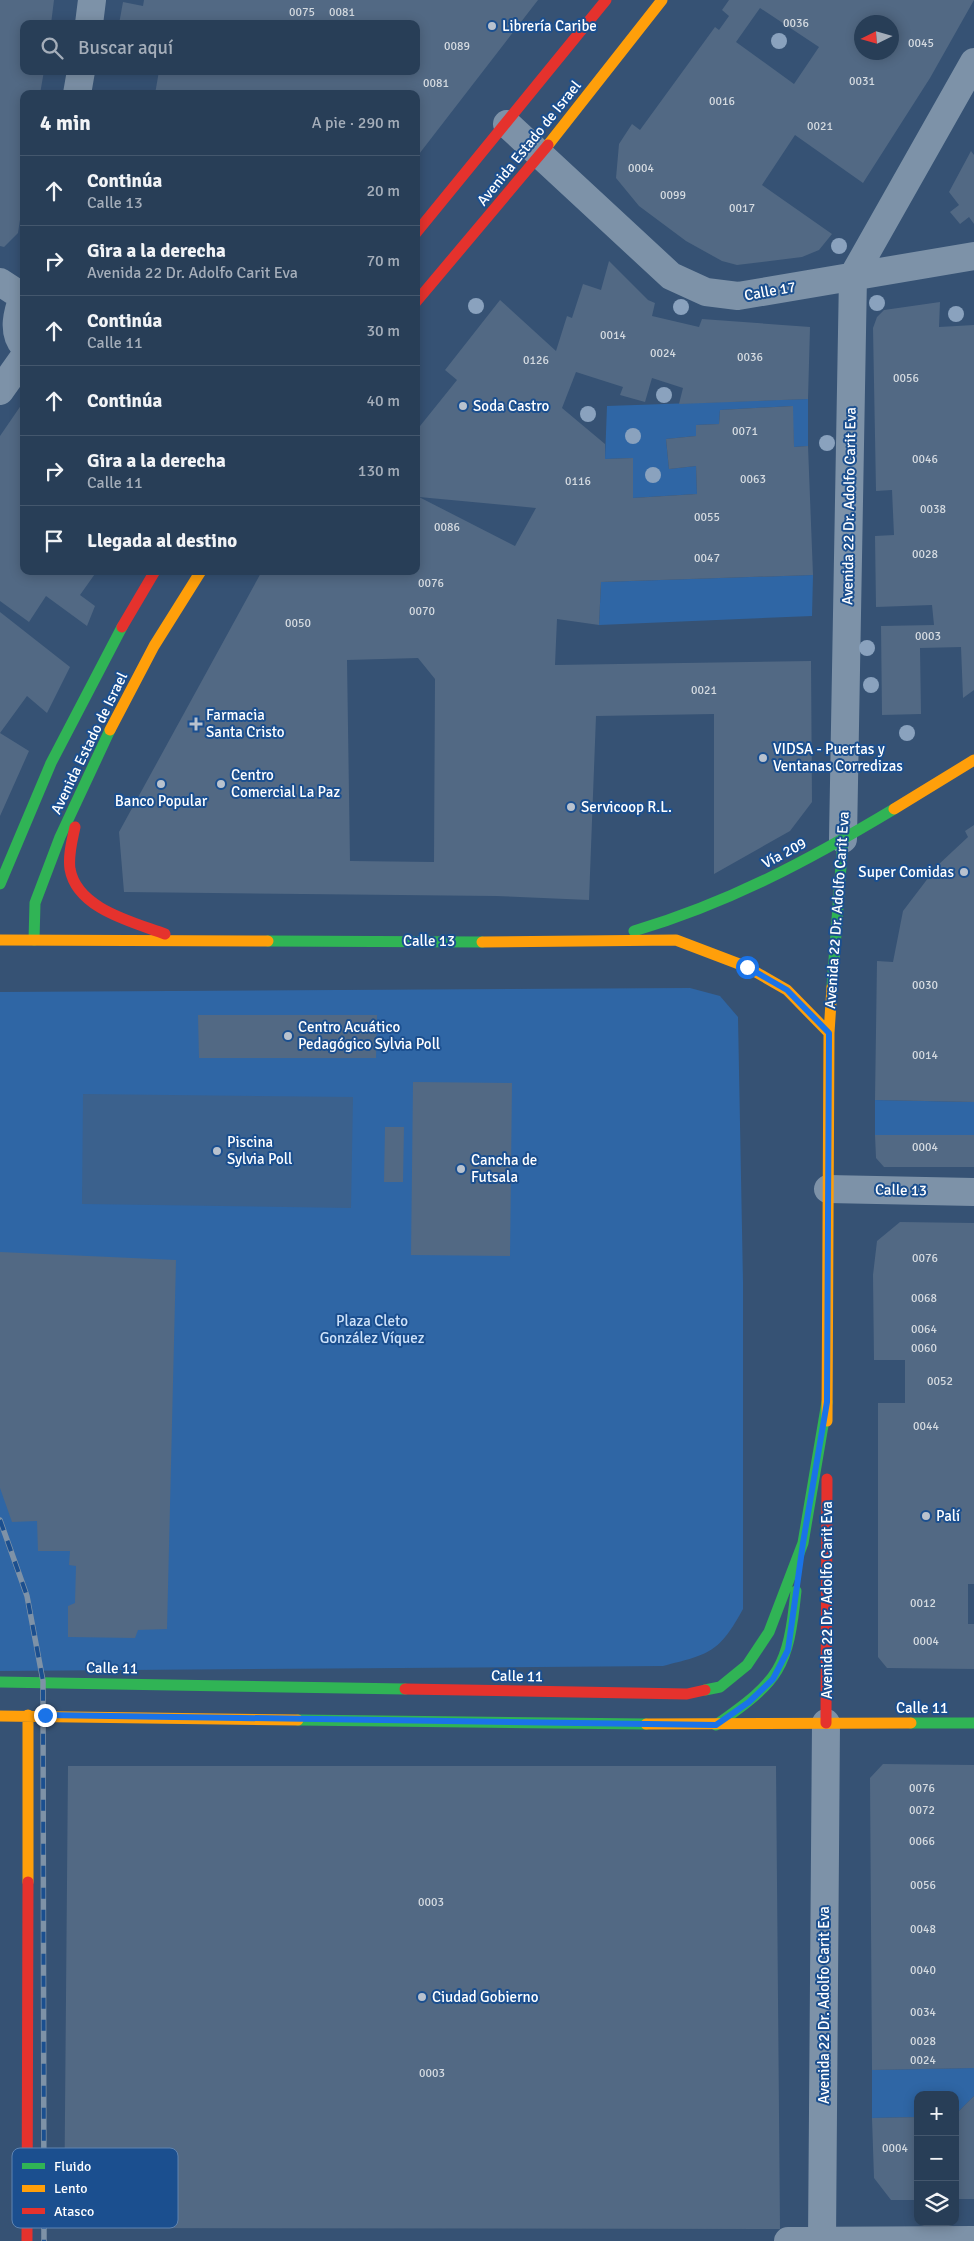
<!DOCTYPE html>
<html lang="es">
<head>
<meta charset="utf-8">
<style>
	:root { --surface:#283e57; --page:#344961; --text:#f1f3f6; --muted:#a5aeba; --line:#44576d }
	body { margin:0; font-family:Signika,sans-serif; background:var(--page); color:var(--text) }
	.controls { position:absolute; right:15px; bottom:15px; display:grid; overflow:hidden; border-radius:10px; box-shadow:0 2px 12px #0003 }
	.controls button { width:45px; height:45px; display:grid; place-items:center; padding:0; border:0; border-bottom:1px solid var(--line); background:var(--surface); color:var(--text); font:25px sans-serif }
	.compass { position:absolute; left:854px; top:15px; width:45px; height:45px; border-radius:50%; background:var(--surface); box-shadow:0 2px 12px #0003; rotate:265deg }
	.stop { position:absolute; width:15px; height:15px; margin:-11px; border:4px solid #1a73e8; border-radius:50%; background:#fff }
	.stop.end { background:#1a73e8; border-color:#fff; box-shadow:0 1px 5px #0008 }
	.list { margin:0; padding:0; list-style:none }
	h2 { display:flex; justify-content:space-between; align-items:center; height:65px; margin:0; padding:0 20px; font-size:21px }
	h2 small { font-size:16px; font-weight:400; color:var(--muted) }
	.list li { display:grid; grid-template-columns:32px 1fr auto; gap:15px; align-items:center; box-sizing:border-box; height:70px; padding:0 20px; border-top:1px solid var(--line) }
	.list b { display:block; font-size:19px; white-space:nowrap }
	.list p { margin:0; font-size:16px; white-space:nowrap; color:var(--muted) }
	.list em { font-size:16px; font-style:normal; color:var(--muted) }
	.icon { flex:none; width:28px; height:28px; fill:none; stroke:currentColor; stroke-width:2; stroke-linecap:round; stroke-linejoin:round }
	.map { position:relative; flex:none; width:974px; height:2241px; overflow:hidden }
	.search { position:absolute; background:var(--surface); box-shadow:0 2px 12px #0003; left:20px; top:20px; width:400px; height:55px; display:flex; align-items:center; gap:12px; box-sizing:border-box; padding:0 18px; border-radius:10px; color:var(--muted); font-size:19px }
	.panel { position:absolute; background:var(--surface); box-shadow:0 2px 12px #0003; left:20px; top:90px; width:400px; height:485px; border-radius:10px }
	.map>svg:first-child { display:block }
</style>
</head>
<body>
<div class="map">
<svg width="974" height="2241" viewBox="0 0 974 2241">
	<rect width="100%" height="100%" fill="#365274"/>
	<path fill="#2f66a5" d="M808,399v47l-14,1 -2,-41 -72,4 -1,14 -23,1v11l-30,3 3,30 27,-3 1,28 -64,4v-40l-28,1 2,-53z
		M813,575l-1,41 -213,9 2,-43z
		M690,988l30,8 18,21 5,265v327c-24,44 -33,45 -80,57l-663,5v-679z
		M875,1100l99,2v33h-99z
		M974,2068v28l-19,19v-20h-37v22l-46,1v-48z"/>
	<path fill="#3b618d" d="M83,1094l270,3 -2,111 -269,-4z"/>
	<path fill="#526984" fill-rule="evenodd" d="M0,0h54l-3,24h-27v47h20l-4,23h-16v99l-6,40 -14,14 -4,-1z
		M144,0h394l-122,158v-64h-261l4,-23h257v-47h-176l-11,-4v4h-110l4,-22 20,4z
		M729,0h245l-44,78 -67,105 -68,-48 -33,50 70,49 -13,16 -17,7 -65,8 -15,-4 -36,-20 -47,-35 -23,-28 3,-34 13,-20 8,6 75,-103 4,3 10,-14 -7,-6zM760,8l59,39 -25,37 -58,-42zM862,22h30v30h-30z
		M971,151l3,4v69l-5,-7 -9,7 -10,-12 9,-7 -10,-13z
		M609,261l39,39 7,3 -3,13 47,11 3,-8 108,8 -2,72 -129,5 4,-16 -31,-10 -7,24 -25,-7 3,-8 -47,-15 -14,36 43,36v15l28,-1v40l64,-4 -1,-28 -27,3 -3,-30 30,-3v-11l23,-1 1,-14 73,-4 1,41 14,-1 5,129 -212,7 -2,43 -42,-6 -2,46 256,-4 1,141 -22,29 -76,43v-160l-118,2 -7,184 -93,-4 -372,-4 -5,-60 143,-261h154v-140l41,-51 -12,-10 55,-70 56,51 11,-35 5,2 11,-34 18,6zM419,497l117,11 -21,38zM418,658l17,21 -1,183 -84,-1 -3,-201z
		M940,302l-1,25 35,-2v365l-11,8 -2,-51 -41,1 1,66 -39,1 -1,-89 53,-1 -2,-20 -56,2 -1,-71 19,-1 -2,-45 -16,1 -3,-163 4,-11 7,-7z
		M24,401v170h73l-17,24 15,11 -8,20 -41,-30 -17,26 -29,-21v-165z
		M0,612l70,55 -23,46 -20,-17 -27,37 29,18 -29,65z
		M974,825v277l-99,-2 2,-139 16,1 10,-51 35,-46 30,-28 -3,-6z
		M198,1015h179l-1,43h-177z
		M413,1082l99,1 -2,173 -99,-1z
		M385,1127h19l-1,55h-19z
		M875,1135h99v32h-90l-8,-9z
		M900,1222l74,1v361h-6v40h6v45l-87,-1 -9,-11v-254h27v-43h-31l-1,-85 4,-34z
		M0,1252l176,8 -9,369 -29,1 -3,8 -67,-1v-31l7,-3 1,-37 -7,-1 1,-14h-32l-1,-30 -25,1 -12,-34z
		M883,1764l91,1v303l-102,2 -2,-292z
		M68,1766h708l4,463 -716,-1z
		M974,2096v103h-19v-84z
		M918,2117v83h-27l-17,-22 -2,-60z"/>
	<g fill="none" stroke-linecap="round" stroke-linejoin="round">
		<path stroke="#7d92a8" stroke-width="28" d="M89,24l3,-24
			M77,94l4,-23
			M507,124l164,152 35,16 32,4 236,-40
			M0,282l23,15
			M24,293c-6,18 -13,38 0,53
			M0,391l24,-34
			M843,839l10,-563 121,-214
			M828,1189l146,3
			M788,2241l186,-1
			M822,2241l4,-518"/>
		<path stroke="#30b455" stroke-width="11" d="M0,884l51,-121 71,-136
			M634,931c95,-28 175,-71 260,-122
			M34,940l1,-37 25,-66 50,-107
			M268,941l214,1
			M832,987l11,-148
			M0,1682l405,7
			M705,1690l15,-3 27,-22 22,-33 34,-89 24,-141
			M298,1720l348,4
			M911,1723h63
			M716,1725c64,-45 72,-56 80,-134"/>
		<path stroke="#ff9f0a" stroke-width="11" d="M548,145l114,-145
			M110,730l44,-84 47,-75
			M894,809l80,-49
			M0,940l268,1
			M482,942l194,-2 71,27 40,23 42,43
			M827,1421l2,-388 3,-46
			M0,1716l298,4
			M646,1724l265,-1
			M28,1882v-167"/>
		<path stroke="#e5322d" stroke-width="11" d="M416,233l190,-233
			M416,302l132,-157
			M122,627l33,-56
			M75,827c-3,14 -7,28 -5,42 7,40 63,53 95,65
			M405,1689l282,5 18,-4
			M826,1723l1,-244
			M27,2241l1,-359"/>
		<g stroke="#7e92a7" stroke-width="5.5">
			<path id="rail" d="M0,1520l27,76 16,85 1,560"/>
		</g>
		<use href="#rail" stroke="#1b4f8f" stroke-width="4" stroke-dasharray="11" stroke-linecap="butt"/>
	</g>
	<g fill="#8aa2be">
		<circle cx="779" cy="41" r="8"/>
		<circle cx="839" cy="246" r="8"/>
		<circle cx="877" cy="303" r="8"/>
		<circle cx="476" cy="306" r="8"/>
		<circle cx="681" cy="307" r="8"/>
		<circle cx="956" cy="314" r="8"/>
		<circle cx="664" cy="395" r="8"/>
		<circle cx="588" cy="414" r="8"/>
		<circle cx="633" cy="436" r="8"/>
		<circle cx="827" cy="443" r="8"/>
		<circle cx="653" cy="475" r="8"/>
		<circle cx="867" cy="648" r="8"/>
		<circle cx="871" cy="685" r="8"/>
		<circle cx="907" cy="733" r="8"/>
	</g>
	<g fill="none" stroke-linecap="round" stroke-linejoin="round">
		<path stroke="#1a73e8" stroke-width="6" d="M45,1715l671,10 33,-23 24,-23 15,-29 15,-107 24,-141 2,-369 -42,-43 -40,-23"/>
	</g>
	<g fill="#b9c2ce" stroke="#1b4f8f" stroke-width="2">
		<circle cx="492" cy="26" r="5"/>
		<circle cx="463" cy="406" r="5"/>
		<path d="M193.5 716.5h5v5h5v5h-5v5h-5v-5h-5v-5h5z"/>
		<circle cx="763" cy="758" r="5"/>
		<circle cx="161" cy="784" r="5"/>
		<circle cx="221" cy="784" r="5"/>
		<circle cx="571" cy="807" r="5"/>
		<circle cx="964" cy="872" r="5"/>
		<circle cx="288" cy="1036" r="5"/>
		<circle cx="217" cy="1151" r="5"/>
		<circle cx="461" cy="1169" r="5"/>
		<circle cx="926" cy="1516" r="5"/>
		<circle cx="422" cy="1997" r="5"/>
	</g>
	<g text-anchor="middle" stroke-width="4" stroke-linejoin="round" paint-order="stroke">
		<g font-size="12" fill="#d4dae0">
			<text x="302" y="16">0075</text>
			<text x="342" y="16">0081</text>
			<text x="796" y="27">0036</text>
			<text x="921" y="47">0045</text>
			<text x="457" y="50">0089</text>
			<text x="862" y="85">0031</text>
			<text x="436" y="87">0081</text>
			<text x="722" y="105">0016</text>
			<text x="820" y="130">0021</text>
			<text x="641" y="172">0004</text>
			<text x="673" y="199">0099</text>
			<text x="742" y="212">0017</text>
			<text x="613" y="339">0014</text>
			<text x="663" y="357">0024</text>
			<text x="750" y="361">0036</text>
			<text x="536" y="364">0126</text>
			<text x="906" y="382">0056</text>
			<text x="745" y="435">0071</text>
			<text x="925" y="463">0046</text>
			<text x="753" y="483">0063</text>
			<text x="578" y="485">0116</text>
			<text x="933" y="513">0038</text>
			<text x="707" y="521">0055</text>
			<text x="447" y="531">0086</text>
			<text x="925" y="558">0028</text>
			<text x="707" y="562">0047</text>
			<text x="431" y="587">0076</text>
			<text x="422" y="615">0070</text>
			<text x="298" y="627">0050</text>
			<text x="928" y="640">0003</text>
			<text x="704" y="694">0021</text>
			<text x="925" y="989">0030</text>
			<text x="925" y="1059">0014</text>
			<text x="925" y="1151">0004</text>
			<text x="925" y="1262">0076</text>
			<text x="924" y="1302">0068</text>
			<text x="924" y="1333">0064</text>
			<text x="924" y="1352">0060</text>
			<text x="940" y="1385">0052</text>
			<text x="926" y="1430">0044</text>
			<text x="923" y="1607">0012</text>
			<text x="926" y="1645">0004</text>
			<text x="922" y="1792">0076</text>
			<text x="922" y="1814">0072</text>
			<text x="922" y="1845">0066</text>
			<text x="923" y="1889">0056</text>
			<text x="431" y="1906">0003</text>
			<text x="923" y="1933">0048</text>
			<text x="923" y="1974">0040</text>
			<text x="923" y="2016">0034</text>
			<text x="923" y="2045">0028</text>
			<text x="923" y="2064">0024</text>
			<text x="432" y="2077">0003</text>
			<text x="895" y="2152">0004</text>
		</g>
		<g font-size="15" fill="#fff" stroke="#1b4f8f" text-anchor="start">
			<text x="502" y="31">Librería Caribe</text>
			<text x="473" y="411">Soda Castro</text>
			<text x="206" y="720">Farmacia<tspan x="206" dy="17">Santa Cristo</tspan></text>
			<text x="773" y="754">VIDSA - Puertas y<tspan x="773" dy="17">Ventanas Corredizas</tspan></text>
			<text x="231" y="780">Centro<tspan x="231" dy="17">Comercial La Paz</tspan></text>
			<text x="161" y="806" text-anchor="middle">Banco Popular</text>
			<text x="581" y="812">Servicoop R.L.</text>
			<text x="954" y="877" text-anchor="end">Super Comidas</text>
			<text x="298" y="1032">Centro Acuático<tspan x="298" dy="17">Pedagógico Sylvia Poll</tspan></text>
			<text x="227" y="1147">Piscina<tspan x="227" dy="17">Sylvia Poll</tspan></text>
			<text x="471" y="1165">Cancha de<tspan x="471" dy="17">Futsala</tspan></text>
			<text x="936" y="1521">Palí</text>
			<text x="432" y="2002">Ciudad Gobierno</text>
		</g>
		<g font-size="15" fill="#fff" stroke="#1b4f8f">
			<text transform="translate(529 143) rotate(-51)" y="5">Avenida Estado de Israel</text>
			<text transform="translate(770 291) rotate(-10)" y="5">Calle 17</text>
			<text transform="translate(849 506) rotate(-89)" y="5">Avenida 22 Dr. Adolfo Carit Eva</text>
			<text transform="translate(89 743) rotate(-64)" y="5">Avenida Estado de Israel</text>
			<text transform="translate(784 853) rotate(-28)" y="5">Vía 209</text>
			<text transform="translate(837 910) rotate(-86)" y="5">Avenida 22 Dr. Adolfo Carit Eva</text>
			<text x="429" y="946">Calle 13</text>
			<text transform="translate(901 1190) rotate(1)" y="5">Calle 13</text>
			<text transform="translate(827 1600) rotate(-90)" y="5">Avenida 22 Dr. Adolfo Carit Eva</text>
			<text transform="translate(112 1668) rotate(1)" y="5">Calle 11</text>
			<text transform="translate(517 1676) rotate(1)" y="5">Calle 11</text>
			<text x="922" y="1713">Calle 11</text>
			<text transform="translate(824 2005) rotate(-90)" y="5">Avenida 22 Dr. Adolfo Carit Eva</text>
		</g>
		<g font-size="15" fill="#cfe3fa" stroke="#1b4f8f">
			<text x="372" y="1326">Plaza Cleto<tspan x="372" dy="17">González Víquez</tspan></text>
		</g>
	</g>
	<rect x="12" y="2148" width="166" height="80" rx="8" fill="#1b4f8f" stroke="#5f84b1" stroke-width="1"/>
	<rect x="22" y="2163" width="23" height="6" fill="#30b455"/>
	<rect x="22" y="2185" width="23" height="7" fill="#ff9f0a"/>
	<rect x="22" y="2208" width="23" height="6" fill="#e5322d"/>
	<g font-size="14" fill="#fff">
		<text x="54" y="2171">Fluido</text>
		<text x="54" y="2193">Lento</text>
		<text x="54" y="2216">Atasco</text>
	</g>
</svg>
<div class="controls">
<button>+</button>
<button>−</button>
<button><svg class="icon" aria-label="layers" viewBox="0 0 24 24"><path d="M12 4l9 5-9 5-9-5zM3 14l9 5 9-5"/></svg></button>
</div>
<svg class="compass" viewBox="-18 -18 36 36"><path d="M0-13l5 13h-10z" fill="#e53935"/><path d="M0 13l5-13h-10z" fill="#a5aeba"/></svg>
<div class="stop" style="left:747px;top:967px"></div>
<div class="stop end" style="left:45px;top:1715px"></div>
<div class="search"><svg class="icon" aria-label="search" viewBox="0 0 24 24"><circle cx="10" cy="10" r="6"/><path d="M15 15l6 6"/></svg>Buscar aquí</div>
<section class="panel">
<h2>4 min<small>A pie · 290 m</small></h2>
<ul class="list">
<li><svg class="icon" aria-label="ahead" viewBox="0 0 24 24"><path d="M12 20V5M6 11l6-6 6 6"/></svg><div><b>Continúa</b><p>Calle 13</p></div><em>20 m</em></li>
<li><svg class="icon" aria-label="right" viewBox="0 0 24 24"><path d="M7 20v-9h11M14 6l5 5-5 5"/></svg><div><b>Gira a la derecha</b><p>Avenida 22 Dr. Adolfo Carit Eva</p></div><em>70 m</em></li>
<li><svg class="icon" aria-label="ahead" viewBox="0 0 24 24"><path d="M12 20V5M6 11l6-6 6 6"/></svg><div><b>Continúa</b><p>Calle 11</p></div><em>30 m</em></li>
<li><svg class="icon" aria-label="ahead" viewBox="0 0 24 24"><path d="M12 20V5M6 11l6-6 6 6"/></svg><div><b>Continúa</b></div><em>40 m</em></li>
<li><svg class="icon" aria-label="right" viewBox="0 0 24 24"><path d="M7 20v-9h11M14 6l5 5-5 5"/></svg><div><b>Gira a la derecha</b><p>Calle 11</p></div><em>130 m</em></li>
<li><svg class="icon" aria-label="arrive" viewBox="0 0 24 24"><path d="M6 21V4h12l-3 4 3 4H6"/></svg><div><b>Llegada al destino</b></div></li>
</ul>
</section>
</div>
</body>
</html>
